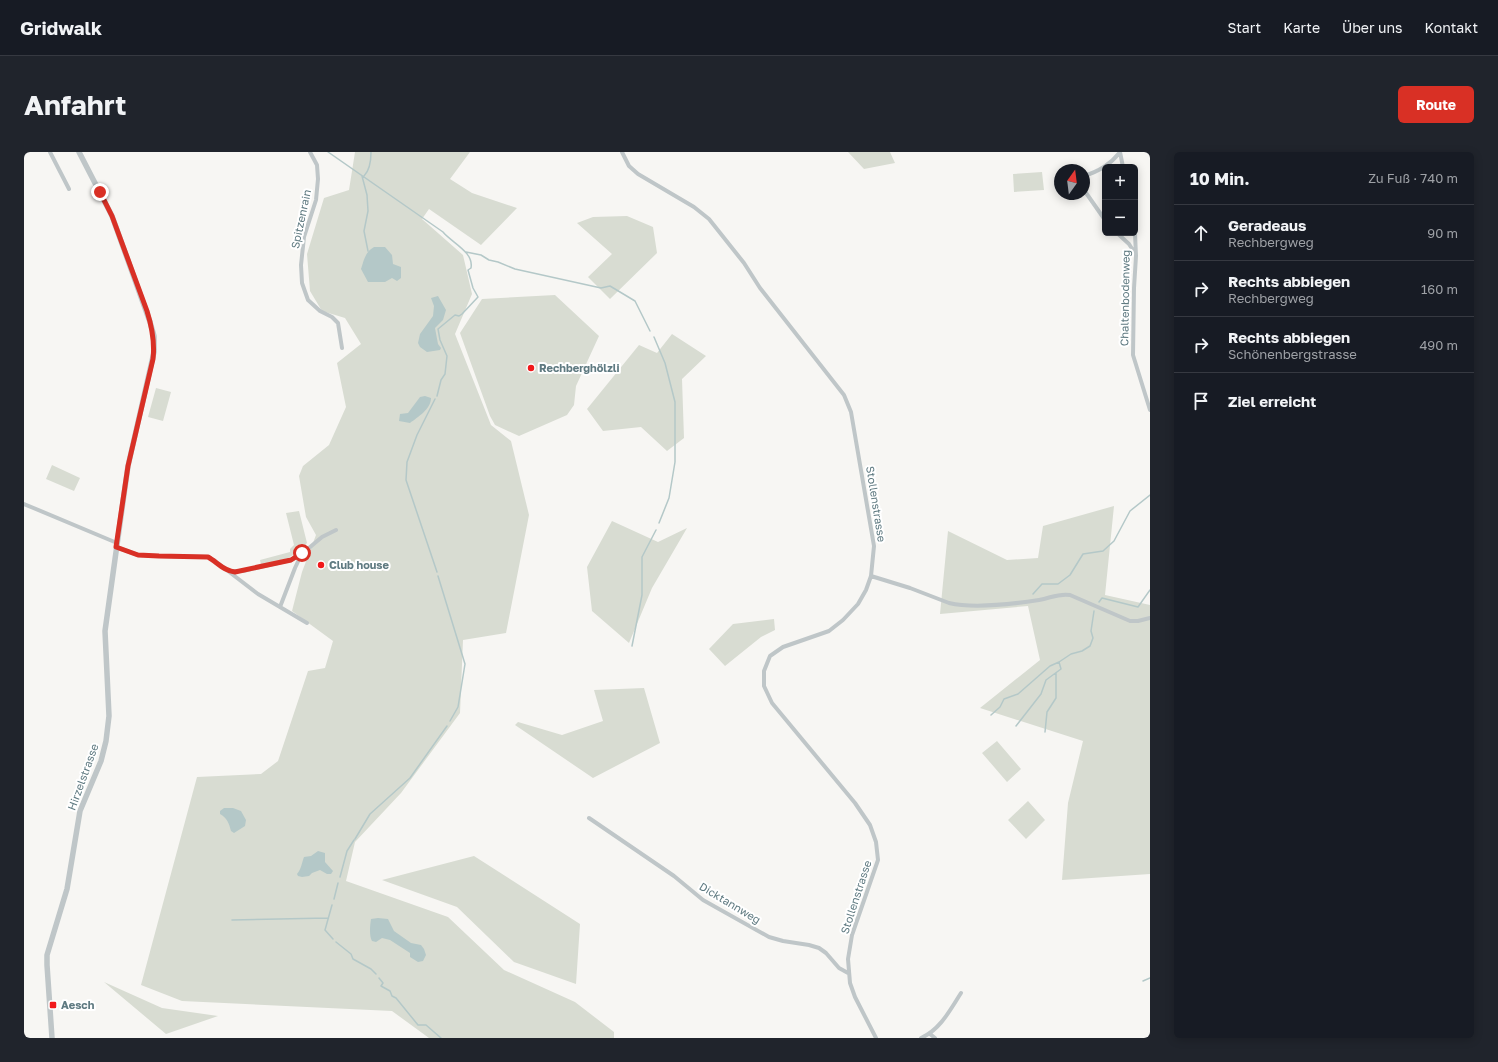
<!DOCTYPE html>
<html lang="de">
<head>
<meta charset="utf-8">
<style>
  :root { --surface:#171b24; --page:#20242c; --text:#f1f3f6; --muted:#9ea1a6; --line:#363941; --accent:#d93025 }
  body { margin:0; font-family:"Golos Text",sans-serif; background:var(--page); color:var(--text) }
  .controls { position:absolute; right:12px; top:12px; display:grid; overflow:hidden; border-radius:6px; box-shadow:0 2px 10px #0003 }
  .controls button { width:36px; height:36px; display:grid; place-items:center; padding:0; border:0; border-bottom:1px solid var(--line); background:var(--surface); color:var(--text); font:20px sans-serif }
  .compass { position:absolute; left:1030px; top:12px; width:36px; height:36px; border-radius:50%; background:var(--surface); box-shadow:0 2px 10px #0003; rotate:14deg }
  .stop { position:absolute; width:12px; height:12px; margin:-9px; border:3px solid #d93025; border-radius:50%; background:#fff }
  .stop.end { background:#d93025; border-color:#fff; box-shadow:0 1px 4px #0008 }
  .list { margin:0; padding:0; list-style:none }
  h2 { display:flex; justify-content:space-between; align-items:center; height:52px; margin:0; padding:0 16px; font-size:17px }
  h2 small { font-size:13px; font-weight:400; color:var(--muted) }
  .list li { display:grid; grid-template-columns:26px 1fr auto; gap:12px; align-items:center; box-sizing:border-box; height:56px; padding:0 16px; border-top:1px solid var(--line) }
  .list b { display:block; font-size:15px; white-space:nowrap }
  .list p { margin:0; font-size:13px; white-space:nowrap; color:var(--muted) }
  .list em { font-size:13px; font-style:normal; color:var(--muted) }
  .icon { flex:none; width:22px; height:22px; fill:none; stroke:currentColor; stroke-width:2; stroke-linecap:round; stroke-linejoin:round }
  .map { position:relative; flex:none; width:1126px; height:886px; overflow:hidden; border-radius:6px }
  header { display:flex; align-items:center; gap:24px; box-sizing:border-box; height:56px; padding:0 20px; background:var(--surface); border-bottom:1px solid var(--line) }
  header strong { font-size:19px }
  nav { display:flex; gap:22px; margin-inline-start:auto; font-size:14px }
  .intro { display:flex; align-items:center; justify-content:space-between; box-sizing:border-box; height:96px; padding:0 24px }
  h1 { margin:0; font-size:28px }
  .button { padding:10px 18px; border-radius:6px; background:var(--accent); color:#fff; font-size:14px; font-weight:700 }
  main { display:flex; gap:24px; padding:0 24px }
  aside { flex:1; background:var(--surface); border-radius:6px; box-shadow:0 2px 10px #0003 }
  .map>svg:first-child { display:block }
  .green { fill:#d8dcd2 }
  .water { fill:#b4c8c8 }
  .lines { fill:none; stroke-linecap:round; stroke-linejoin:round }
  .stream { stroke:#b4c8c8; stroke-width:1.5 }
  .minor { stroke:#bfc6c8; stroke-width:4 }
  .tertiary { stroke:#bfc6c8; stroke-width:5.5 }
  .route { stroke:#d93025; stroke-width:5 }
  .poi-dot { fill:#f1191b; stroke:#fff; stroke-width:1.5 }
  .labels { text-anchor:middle; stroke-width:4; stroke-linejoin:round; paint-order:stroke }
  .street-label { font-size:11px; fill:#5f7a81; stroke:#fff }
  .poi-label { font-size:11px; font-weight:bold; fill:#5f7a81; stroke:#fff; text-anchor:start }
</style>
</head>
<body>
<header>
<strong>Gridwalk</strong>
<nav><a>Start</a><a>Karte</a><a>Über uns</a><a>Kontakt</a></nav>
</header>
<div class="intro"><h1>Anfahrt</h1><a class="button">Route</a></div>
<main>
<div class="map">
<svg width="1126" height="886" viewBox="0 0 1126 886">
  <rect width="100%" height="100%" fill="#f7f6f3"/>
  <path class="green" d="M 331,0 L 446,0 L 426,27 L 448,41 L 493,56 L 457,93 L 405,57 L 398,67 L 439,103 L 448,142 L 431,182 L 467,273 L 487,289 L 505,363 L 482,481 L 439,488 L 436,561 L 377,641 L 331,690 L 322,729 L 424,765 L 480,818 L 551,850 L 590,880 L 590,886 L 405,886 L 368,859 L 158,849 L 117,833 L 173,625 L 237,622 L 254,609 L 284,519 L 301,516 L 309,489 L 268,459 L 278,420 L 292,383 L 282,365 L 275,324 L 279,314 L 305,293 L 322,255 L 313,211 L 337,192 L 321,166 L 298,159 L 286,139 L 283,102 L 300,46 L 325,38 Z
    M 824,0 L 866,0 L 871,11 L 840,17 Z
    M 1018,20 L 1020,38 L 990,40 L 989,22 Z
    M 603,64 L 629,75 L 633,101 L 586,147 L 564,125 L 588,102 L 553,71 L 569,65 Z
    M 531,143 L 575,184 L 552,234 L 550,253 L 543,263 L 495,284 L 471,273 L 466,264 L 436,181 L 458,147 Z
    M 648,182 L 682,204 L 658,227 L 660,286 L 643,299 L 617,275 L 579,279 L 563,257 L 615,193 L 633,201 Z
    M 132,236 L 147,240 L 139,269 L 124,265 Z
    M 28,313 L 56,326 L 50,339 L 22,327 Z
    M 1090,354 L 1081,443 L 1126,453 L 1126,722 L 1038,728 L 1044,651 L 1059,589 L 956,556 L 1016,508 L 1004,454 L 916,462 L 924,379 L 983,408 L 1014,406 L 1019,374 Z
    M 275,359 L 283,391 C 268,408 258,408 237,413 L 236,408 L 266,400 L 266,397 L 270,393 L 262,361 Z
    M 588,369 L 634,390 L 663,376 L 628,436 L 605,491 L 568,459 L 563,415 Z
    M 750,467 L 751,478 L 737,485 L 701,514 L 685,497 L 709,472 Z
    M 620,536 L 636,591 L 569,626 L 491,573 L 494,570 L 538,583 L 579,569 L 570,538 Z
    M 973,589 L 997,617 L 983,630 L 958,601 Z
    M 1004,649 L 1021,668 L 1002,687 L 984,668 Z
    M 450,704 L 556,772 L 552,832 L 490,810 L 433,755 L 358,728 Z
    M 80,830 L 138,856 L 194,864 L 142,882 Z"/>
  <path class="water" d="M 350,95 L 361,95 L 368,103 L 369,112 L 377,115 L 377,126 L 373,129 L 368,126 L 361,130 L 344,130 L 337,117 C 340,108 341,100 350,95 Z
    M 414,144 L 422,158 L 419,168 L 411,176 L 414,192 L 417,196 L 416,198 L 403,200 L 396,195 L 394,191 L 396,182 L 409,164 L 410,154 L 407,146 Z
    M 401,244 L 407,246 C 407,257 394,265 386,271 L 375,269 L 376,262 L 384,261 L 396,245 Z
    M 200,656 L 209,656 L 217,659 L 222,668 L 221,674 L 210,681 L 207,679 C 205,671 203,666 196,662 L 196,659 Z
    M 294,699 L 301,701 L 301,710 L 309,719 L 307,722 L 303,722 L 296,718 L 288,721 L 285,724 L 278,725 L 274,724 L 273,722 C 277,718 278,710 280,705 L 287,704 Z
    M 354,766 L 364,767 L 370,779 L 387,791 L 397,793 L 400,797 L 402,803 L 399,809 L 394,810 L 386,805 L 386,801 L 366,788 L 358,786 L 352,790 L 348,789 C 345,784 346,773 347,767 Z"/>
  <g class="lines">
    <path class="stream" d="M 304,0 L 419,80 C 428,91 450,100 447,116 L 444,118 L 449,136 L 454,145 L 438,162 L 435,164 L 431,163 L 414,177 L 416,188 L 423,204 L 421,222 L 417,228 L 413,244
      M 338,24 L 343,43 L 344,59 L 340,79 L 344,99
      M 340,24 C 346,18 347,8 347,0
      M 442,100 L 457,103 L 465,108 L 474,110 L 491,117 L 577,136 L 586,134 L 611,149 L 626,179
      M 630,185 L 641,211 L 651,250 L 651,310 L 645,346 L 635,371
      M 411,247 L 393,283 L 383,310 L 382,328 L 413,420
      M 414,424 L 441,512 L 434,555 L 426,569
      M 1009,442 L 1018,432 L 1034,432 L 1046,423 L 1059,402 L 1079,399 L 1090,389 L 1106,359 L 1126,343
      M 1075,450 L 1078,446 L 1114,455 L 1126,438
      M 608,494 L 618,443 L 618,405 L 632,378
      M 967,563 L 976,555 L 980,547 L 994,542 L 1026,514 L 1035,510
      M 992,574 L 1017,542 L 1022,528 L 1037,517 L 1035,510 L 1047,502 L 1058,499 L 1066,494 L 1069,486 L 1067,479 L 1070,459
      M 1021,580 L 1023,560 L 1032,546 L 1032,521
      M 331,687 L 346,662 L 386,626 L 423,574
      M 316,725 L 323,699 L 330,688
      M 310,747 L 314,731
      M 308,753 L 301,778 L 309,787
      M 208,768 L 304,766
      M 312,790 L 327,802 L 329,807 L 347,817 L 352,822
      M 355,826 L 359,831 L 357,834 L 366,839 L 368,844 L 372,846 L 394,873 L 402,873 L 417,886
      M 1119,829 L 1126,826"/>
    <path class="minor" d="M 26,0 L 45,37
      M 286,0 L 293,13 L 294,27 L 292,48 L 280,85 L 277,113 L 278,131 L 284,148 L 296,159 L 308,165 L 314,171 L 318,196
      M 598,0 L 605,14 L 614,22 L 670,55 L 685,67 L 720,111 L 736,136 L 820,243 L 827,260 L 850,394 L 847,424 L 842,438 L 834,452 L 819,468 L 805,479 L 759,495 L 746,504 L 740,519 L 740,534 L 748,551 L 831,651 L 846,673 L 852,690 L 854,708 L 828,783 L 824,807 L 826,831 L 831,845 L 852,886
      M 1096,0 L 1099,15
      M 1060,24 C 1075,19 1086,13 1096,0
      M 1060,38 L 1081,68
      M 1093,81 L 1105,92 L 1112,103
      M 1111,81 L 1112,104 L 1110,136 L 1109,203 L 1126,258
      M 0,352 L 93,391
      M 92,395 L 114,403 L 135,404 L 184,405 L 191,409 L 234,442 L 283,471
      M 204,419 L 219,419 L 267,408 L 279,401 L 298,385 L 312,378
      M 847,424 L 886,436 L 925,451 C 951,457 989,452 1015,448 C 1027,446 1034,441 1046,443 L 1106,469 L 1114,469 L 1126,466
      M 256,455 L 271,416 L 278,401
      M 565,666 L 650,724 L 679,748 L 745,785 L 759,789 L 785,793 L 795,796 L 802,801 L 815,816 L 824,821
      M 906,882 L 911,886
      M 897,886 C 916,878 926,858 937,841"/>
    <path class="tertiary" d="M 28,886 L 23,813 L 23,803 L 43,737 L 56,659 L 77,609 L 82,589 L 85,564 L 81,479 L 104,314 L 130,200 L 130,184 L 126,170 L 88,64 L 55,0"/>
  </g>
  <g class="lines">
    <path class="route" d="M 76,40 L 88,64 L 123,159 C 128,175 131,190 129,207 L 104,314 L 92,395 L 114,403 L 135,404 L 184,405 C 193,410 200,419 211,420 L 267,408 L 278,401"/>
  </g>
  <g class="poi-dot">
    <circle cx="507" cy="216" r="4"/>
    <circle cx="297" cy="413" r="4"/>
    <rect x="25" y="849" width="8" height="8" rx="2"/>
  </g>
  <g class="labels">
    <g class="street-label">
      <text transform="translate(277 67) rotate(-78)" y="4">Spitzenrain</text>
      <text transform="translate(1101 146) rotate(-89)" y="4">Chaltenbodenweg</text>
      <text transform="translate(852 352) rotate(81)" y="4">Stollenstrasse</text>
      <text transform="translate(59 625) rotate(-70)" y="4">Hirzelstrasse</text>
      <text transform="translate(832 745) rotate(-72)" y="4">Stollenstrasse</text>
      <text transform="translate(706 751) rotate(31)" y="4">Dicktannweg</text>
    </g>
    <g class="poi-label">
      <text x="515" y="220">Rechberghölzli</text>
      <text x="305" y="417">Club house</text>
      <text x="37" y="857">Aesch</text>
    </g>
  </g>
</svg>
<div class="controls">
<button>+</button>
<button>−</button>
</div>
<svg class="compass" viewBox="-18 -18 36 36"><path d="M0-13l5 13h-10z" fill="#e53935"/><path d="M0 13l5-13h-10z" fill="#9ea1a6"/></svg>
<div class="stop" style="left:278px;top:401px"></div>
<div class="stop end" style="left:76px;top:40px"></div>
</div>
<aside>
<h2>10 Min.<small>Zu Fuß · 740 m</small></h2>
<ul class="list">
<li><svg class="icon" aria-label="ahead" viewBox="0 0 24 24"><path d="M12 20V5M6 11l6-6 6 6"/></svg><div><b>Geradeaus</b><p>Rechbergweg</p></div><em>90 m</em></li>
<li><svg class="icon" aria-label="right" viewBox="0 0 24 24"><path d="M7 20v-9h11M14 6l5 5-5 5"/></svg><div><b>Rechts abbiegen</b><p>Rechbergweg</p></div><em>160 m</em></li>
<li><svg class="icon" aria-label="right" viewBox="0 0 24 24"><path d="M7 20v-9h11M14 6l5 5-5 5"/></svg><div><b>Rechts abbiegen</b><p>Schönenbergstrasse</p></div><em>490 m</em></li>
<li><svg class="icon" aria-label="arrive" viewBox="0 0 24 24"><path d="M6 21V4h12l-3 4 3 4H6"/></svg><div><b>Ziel erreicht</b></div></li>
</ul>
</aside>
</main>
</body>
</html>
